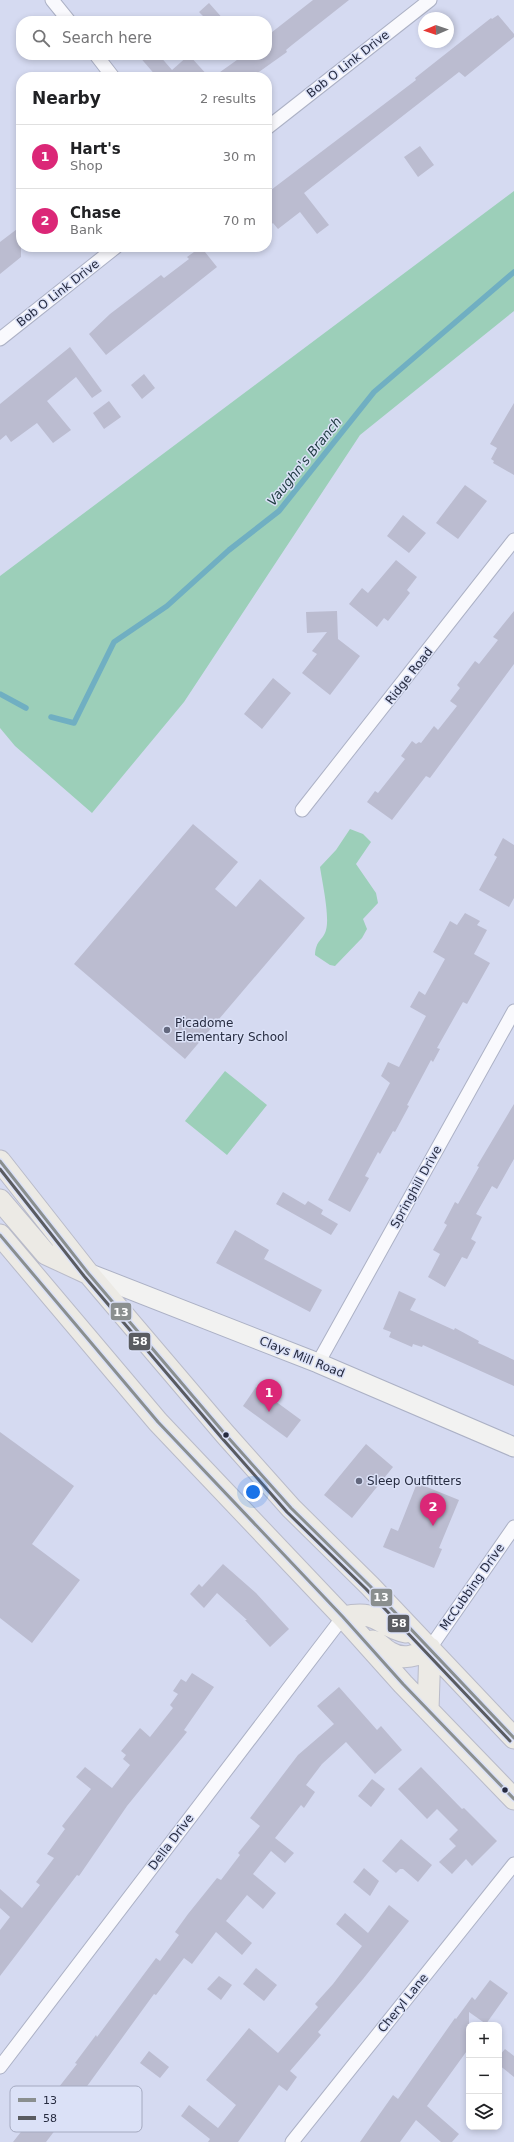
<!DOCTYPE html>
<html lang="en">
<head>
<meta charset="utf-8">
<style>
  :root { --surface:#fff; --page:#f2f2f2; --text:#202124; --muted:#757577; --line:#e0e0e0; --accent:#db2777 }
  body { margin:0; font-family:"DejaVu Sans",sans-serif; background:var(--page); color:var(--text) }
  .controls { position:absolute; right:12px; bottom:12px; display:grid; overflow:hidden; border-radius:8px; box-shadow:0 2px 6px #0003 }
  .controls button { width:36px; height:36px; display:grid; place-items:center; padding:0; border:0; border-bottom:1px solid var(--line); background:var(--surface); color:var(--text); font:20px sans-serif }
  .compass { position:absolute; left:418px; top:12px; width:36px; height:36px; border-radius:50%; background:var(--surface); box-shadow:0 2px 6px #0003; rotate:268deg }
  .you { position:absolute; left:253px; top:1492px; width:14px; height:14px; margin:-10px; border:3px solid #fff; border-radius:50%; background:#1a73e8; box-shadow:0 0 0 6px #1a73e833 }
  .badge { display:grid; place-items:center; width:26px; height:26px; border-radius:50%; background:var(--accent); color:#fff; font-size:13px; font-weight:700 }
  .pin { position:absolute; translate:-50% -33px; filter:drop-shadow(0 1px 2px #0008) }
  .pin::after { content:''; position:absolute; top:21px; width:14px; height:12px; background:inherit; clip-path:polygon(0 0,100% 0,50% 100%) }
  .list { margin:0; padding:0; list-style:none }
  h2 { display:flex; justify-content:space-between; align-items:center; height:52px; margin:0; padding:0 16px; font-size:17px }
  h2 small { font-size:13px; font-weight:400; color:var(--muted) }
  .list li { display:grid; grid-template-columns:26px 1fr auto; gap:12px; align-items:center; box-sizing:border-box; height:64px; padding:0 16px; border-top:1px solid var(--line) }
  .list b { display:block; font-size:15px; white-space:nowrap }
  .list p { margin:0; font-size:13px; white-space:nowrap; color:var(--muted) }
  .list em { font-size:13px; font-style:normal; color:var(--muted) }
  .icon { flex:none; width:22px; height:22px; fill:none; stroke:currentColor; stroke-width:2; stroke-linecap:round; stroke-linejoin:round }
  .map { position:relative; flex:none; width:514px; height:2142px; overflow:hidden }
  .search { position:absolute; background:var(--surface); box-shadow:0 2px 6px #0003; left:16px; top:16px; width:256px; height:44px; display:flex; align-items:center; gap:10px; box-sizing:border-box; padding:0 14px; border-radius:16px; color:var(--muted); font-size:15px }
  .panel { position:absolute; background:var(--surface); box-shadow:0 2px 6px #0003; left:16px; top:72px; width:256px; height:180px; border-radius:16px }
  .map>svg:first-child { display:block }
  .green { fill:#9ccfb9 }
  .lines { fill:none; stroke-linecap:round; stroke-linejoin:round }
  .stream { stroke:#70afc2; stroke-width:5.5 }
  .building { fill:#bbbcd0 }
  .minor-casing { stroke:#acb1c5; stroke-width:15 }
  .secondary-casing { stroke:#acb1c5; stroke-width:21 }
  .primary-casing { stroke:#b9bbc9; stroke-width:23 }
  .minor { stroke:#f9f9fd; stroke-width:13 }
  .secondary { stroke:#f2f2f1; stroke-width:19 }
  .primary { stroke:#eceae5; stroke-width:21 }
  .bus-1-casing { stroke:#dbe1f7; stroke-width:6 }
  .bus-2-casing { stroke:#dbe1f7; stroke-width:6 }
  .bus-1 { stroke:#8a8f8f; stroke-width:3 }
  .bus-2 { stroke:#5a5c61; stroke-width:3 }
  .poi-dot { fill:#63687e; stroke:#dbe1f7; stroke-width:1.5 }
  .bus-dot { fill:#262b40; stroke:#dbe1f7; stroke-width:1.5 }
  .labels { text-anchor:middle; stroke-width:3; stroke-linejoin:round; paint-order:stroke }
  .street-label { font-size:12px; fill:#262b40; stroke:#dbe1f7 }
  .poi-label { font-size:12px; fill:#262b40; stroke:#dbe1f7; text-anchor:start }
  .water-label { font-size:13px; font-style:italic; fill:#1e3a40; stroke:#dbe1f7 }
  .key { fill:#dbe1f7; stroke:#a5aac0; stroke-width:1 }
  .key-label { font-size:11px; fill:#262b40 }
  .line-badge { stroke:#dbe1f7; stroke-width:1.5 }
  .badge-label { font-size:11px; text-anchor:middle; font-weight:bold; fill:#fff }
</style>
</head>
<body>
<div class="map">
<svg width="514" height="2142" viewBox="0 0 514 2142">
  <rect width="100%" height="100%" fill="#d5daf1"/>
  <path class="green" d="M 514,191 L 514,311 L 360,435 L 184,702 L 92,813 L 15,746 L 0,728 L 0,576 Z
    M 350,829 L 363,834 L 371,842 L 356,864 L 376,893 L 378,903 L 363,919 L 367,929 L 362,938 L 335,966 L 330,965 L 315,955 C 316,939 323,941 326,930 C 330,917 322,881 320,867 L 336,850 Z
    M 225,1071 L 267,1105 L 227,1155 L 185,1121 Z"/>
  <g class="lines">
    <path class="stream" d="M 0,694 L 26,708
      M 51,717 L 74,723 L 114,642 L 167,606 L 229,550 L 279,511 L 374,392 L 514,272"/>
  </g>
  <path class="building" d="M 313,0 L 349,0 L 292,45 L 286,50 L 287,52 L 252,77 L 213,77 L 244,55 L 267,55 L 267,36 Z
    M 209,3 L 225,21 L 208,21 L 199,12 Z
    M 498,15 L 514,34 L 514,37 L 465,77 L 459,72 L 304,193 L 329,225 L 317,234 L 300,212 L 278,229 L 273,223 L 267,228 L 267,193 L 416,80 L 415,78 L 491,18 L 492,19 Z
    M 138,55 L 159,55 L 172,70 L 189,55 L 209,77 L 157,77 Z
    M 420,146 L 434,165 L 418,177 L 404,157 Z
    M 21,226 L 21,257 L 0,274 L 0,242 Z
    M 201,247 L 217,267 L 106,355 L 89,334 L 110,314 L 161,275 L 164,278 L 189,259 L 187,257 Z
    M 70,347 L 102,391 L 92,398 L 76,377 L 47,401 L 71,430 L 53,443 L 37,423 L 11,442 L 6,435 L 0,440 L 0,404 Z
    M 144,374 L 155,388 L 142,399 L 131,385 Z
    M 109,401 L 121,417 L 104,429 L 93,413 Z
    M 514,403 L 514,475 L 493,463 L 494,461 L 491,459 L 497,448 L 490,444 Z
    M 465,485 L 487,501 L 458,539 L 436,523 Z
    M 403,515 L 426,533 L 409,553 L 387,536 Z
    M 396,560 L 417,577 L 407,590 L 410,593 L 388,621 L 384,618 L 377,627 L 349,604 L 362,588 L 368,593 Z
    M 337,611 L 338,639 L 360,656 L 330,695 L 302,673 L 317,654 L 312,651 L 327,632 L 307,633 L 306,612 Z
    M 514,611 L 514,664 L 430,778 L 426,776 L 392,820 L 367,802 L 375,791 L 378,793 L 405,759 L 401,756 L 412,741 L 416,744 L 419,742 L 421,743 L 434,726 L 438,730 L 457,706 L 450,701 L 460,688 L 457,685 L 475,661 L 479,664 L 498,640 L 493,637 Z
    M 273,678 L 291,693 L 262,729 L 244,714 Z
    M 193,824 L 238,862 L 215,889 L 236,907 L 260,879 L 305,918 L 185,1059 L 74,964 Z
    M 503,838 L 514,845 L 514,898 L 509,907 L 479,890 L 497,857 L 494,855 Z
    M 465,913 L 480,921 L 477,925 L 487,930 L 474,954 L 490,963 L 467,1004 L 463,1002 L 437,1048 L 440,1049 L 433,1062 L 431,1060 L 407,1105 L 409,1106 L 395,1132 L 393,1131 L 380,1154 L 378,1152 L 365,1176 L 369,1178 L 350,1212 L 328,1200 L 390,1083 L 381,1076 L 388,1062 L 399,1067 L 426,1016 L 410,1007 L 419,991 L 425,995 L 445,959 L 433,952 L 437,945 L 450,921 L 457,925 Z
    M 514,1104 L 514,1159 L 497,1189 L 492,1186 L 476,1214 L 482,1217 L 471,1239 L 476,1242 L 467,1259 L 462,1257 L 445,1287 L 428,1277 L 440,1254 L 433,1250 L 447,1225 L 444,1223 L 455,1202 L 458,1204 L 479,1167 L 477,1166 Z
    M 283,1192 L 305,1205 L 308,1201 L 323,1210 L 321,1214 L 338,1224 L 331,1235 L 276,1204 Z
    M 235,1230 L 269,1250 L 264,1259 L 322,1290 L 310,1312 L 216,1263 Z
    M 399,1291 L 416,1299 L 410,1310 L 454,1330 L 455,1328 L 479,1341 L 478,1343 L 514,1360 L 514,1386 L 423,1345 L 422,1347 L 413,1344 L 412,1347 L 389,1337 L 391,1332 L 383,1329 Z
    M 256,1387 L 301,1420 L 287,1438 L 243,1406 Z
    M 0,1432 L 74,1486 L 32,1544 L 80,1580 L 32,1643 L 0,1618 Z
    M 366,1444 L 393,1467 L 352,1518 L 324,1495 Z
    M 417,1483 L 459,1500 L 439,1548 L 442,1549 L 434,1568 L 383,1547 L 391,1528 L 398,1531 Z
    M 223,1564 L 256,1593 L 289,1629 L 270,1647 L 245,1620 L 247,1620 L 217,1593 L 204,1608 L 190,1594 L 199,1584 L 202,1587 Z
    M 192,1673 L 214,1687 L 184,1730 L 187,1732 L 127,1806 L 79,1876 L 77,1875 L 0,1976 L 0,1930 L 10,1917 L 0,1908 L 0,1889 L 22,1908 L 40,1885 L 36,1882 L 54,1858 L 47,1854 L 65,1829 L 62,1826 L 91,1789 L 76,1777 L 85,1767 L 112,1788 L 130,1765 L 123,1759 L 126,1755 L 121,1751 L 140,1728 L 150,1737 L 173,1708 L 170,1705 L 178,1694 L 173,1691 L 181,1679 L 186,1682 Z
    M 339,1687 L 377,1730 L 381,1726 L 402,1750 L 375,1774 L 346,1742 L 322,1764 L 306,1785 L 315,1792 L 304,1808 L 301,1805 L 275,1838 L 294,1853 L 285,1863 L 271,1851 L 253,1874 L 276,1893 L 263,1909 L 247,1895 L 226,1921 L 252,1943 L 242,1955 L 216,1932 L 192,1964 L 184,1958 L 156,1995 L 154,1994 L 85,2089 L 86,2090 L 46,2142 L 13,2142 L 35,2114 L 37,2115 L 77,2064 L 75,2063 L 96,2035 L 97,2037 L 156,1958 L 160,1961 L 179,1935 L 175,1932 L 188,1914 L 217,1878 L 221,1880 L 240,1855 L 238,1853 L 260,1826 L 250,1818 L 298,1755 L 334,1724 L 317,1706 Z
    M 421,1767 L 462,1809 L 464,1808 L 497,1841 L 472,1866 L 466,1859 L 452,1874 L 439,1862 L 456,1846 L 449,1839 L 458,1830 L 437,1809 L 427,1819 L 398,1789 Z
    M 372,1779 L 385,1789 L 371,1807 L 358,1796 Z
    M 401,1839 L 432,1865 L 418,1882 L 403,1869 L 400,1869 L 396,1873 L 382,1861 Z
    M 364,1868 L 379,1881 L 370,1896 L 353,1882 Z
    M 389,1905 L 409,1921 L 363,1979 L 318,2032 L 321,2035 L 290,2071 L 297,2077 L 287,2091 L 279,2085 L 238,2142 L 208,2142 L 210,2139 L 181,2116 L 189,2105 L 218,2128 L 236,2105 L 206,2080 L 249,2028 L 278,2053 L 318,2007 L 315,2004 L 333,1984 L 362,1946 L 336,1924 L 345,1913 L 368,1933 Z
    M 256,1968 L 277,1985 L 264,2001 L 243,1984 Z
    M 219,1976 L 232,1985 L 221,2000 L 207,1989 Z
    M 490,1980 L 508,1993 L 486,2024 L 469,2012 L 469,2048 L 427,2106 L 459,2134 L 452,2142 L 441,2142 L 416,2120 L 400,2142 L 360,2142 L 393,2095 L 398,2099 L 455,2018 L 456,2019 L 472,1997 L 475,2000 Z
    M 505,2049 L 514,2056 L 514,2077 L 499,2065 L 499,2056 Z
    M 149,2051 L 169,2067 L 160,2078 L 140,2063 Z"/>
  <g class="lines">
    <defs>
      <path id="minor" d="M 52,0 L 69,21
        M 96,55 L 113,77
        M 267,128 L 430,0
        M 0,339 L 116,247
        M 302,810 L 514,540
        M 318,1363 L 514,1011
        M 430,1648 L 514,1527
        M 0,2067 L 343,1617
        M 292,2142 L 514,1864"/>
      <path id="secondary" d="M 88,1273 L 318,1363 L 514,1447"/>
      <path id="primary" d="M 0,1161 L 88,1273 L 225,1434 L 291,1508 L 370,1586 L 514,1738
        M 0,1200 L 46,1254 L 87,1273
        M 0,1235 L 158,1422 L 343,1617 L 403,1684 L 514,1799
        M 343,1617 C 380,1609 377,1626 406,1632
        M 373,1641 C 380,1643 383,1649 389,1652 C 403,1661 417,1656 430,1648
        M 428,1710 L 430,1648"/>
    </defs>
    <use href="#minor" class="minor-casing"/>
    <use href="#secondary" class="secondary-casing"/>
    <use href="#primary" class="primary-casing"/>
    <use href="#minor" class="minor"/>
    <use href="#secondary" class="secondary"/>
    <use href="#primary" class="primary"/>
    <defs>
      <path id="bus-1" d="M 0,1161 L 88,1273 L 225,1434 L 291,1508 L 370,1586 L 514,1738
        M 0,1235 L 158,1422 L 343,1617 L 403,1684 L 514,1799"/>
      <path id="bus-2" d="M 0,1169 L 84,1276 L 221,1437 L 287,1512 L 366,1589 L 510,1741"/>
    </defs>
    <use href="#bus-1" class="bus-1-casing"/>
    <use href="#bus-2" class="bus-2-casing"/>
    <use href="#bus-1" class="bus-1"/>
    <use href="#bus-2" class="bus-2"/>
  </g>
  <g class="poi-dot">
    <circle cx="167" cy="1030" r="4"/>
    <circle cx="359" cy="1481" r="4"/>
  </g>
  <g class="bus-dot">
    <circle cx="226" cy="1435" r="3.5"/>
    <circle cx="505" cy="1790" r="3.5"/>
  </g>
  <g class="labels">
    <g class="street-label">
      <text transform="translate(348 64) rotate(-38)" y="4">Bob O Link Drive</text>
      <text transform="translate(58 293) rotate(-38)" y="4">Bob O Link Drive</text>
      <text transform="translate(409 676) rotate(-52)" y="4">Ridge Road</text>
      <text transform="translate(416 1187) rotate(-61)" y="4">Springhill Drive</text>
      <text transform="translate(302 1357) rotate(22)" y="4">Clays Mill Road</text>
      <text transform="translate(472 1587) rotate(-55)" y="4">McCubbing Drive</text>
      <text transform="translate(171 1842) rotate(-53)" y="4">Della Drive</text>
      <text transform="translate(403 2003) rotate(-51)" y="4">Cheryl Lane</text>
    </g>
    <g class="poi-label">
      <text x="175" y="1027">Picadome<tspan x="175" dy="14">Elementary School</tspan></text>
      <text x="367" y="1485">Sleep Outfitters</text>
    </g>
    <g class="water-label">
      <text transform="translate(304 461) rotate(-51)" y="5">Vaughn's Branch</text>
    </g>
  </g>
  <rect x="10" y="2086" width="132" height="46" rx="6" class="key"/>
  <rect x="18" y="2098" width="18" height="4" fill="#8a8f8f"/>
  <rect x="18" y="2116" width="18" height="4" fill="#5a5c61"/>
  <g class="key-label">
    <text x="43" y="2104">13</text>
    <text x="43" y="2122">58</text>
  </g>
  <g class="line-badge">
    <rect x="110" y="1302" width="22" height="19" rx="4" fill="#8a8f8f"/>
    <rect x="128" y="1332" width="23" height="19" rx="4" fill="#5a5c61"/>
    <rect x="370" y="1588" width="23" height="19" rx="4" fill="#8a8f8f"/>
    <rect x="387" y="1614" width="23" height="19" rx="4" fill="#5a5c61"/>
  </g>
  <g class="badge-label">
    <text x="121" y="1316">13</text>
    <text x="140" y="1345">58</text>
    <text x="381" y="1601">13</text>
    <text x="399" y="1627">58</text>
  </g>
</svg>
<div class="controls">
<button>+</button>
<button>−</button>
<button><svg class="icon" aria-label="layers" viewBox="0 0 24 24"><path d="M12 4l9 5-9 5-9-5zM3 14l9 5 9-5"/></svg></button>
</div>
<svg class="compass" viewBox="-18 -18 36 36"><path d="M0-13l5 13h-10z" fill="#e53935"/><path d="M0 13l5-13h-10z" fill="#757577"/></svg>
<div class="you"></div>
<div class="pin badge" style="left:269px;top:1412px">1</div>
<div class="pin badge" style="left:433px;top:1526px">2</div>
<div class="search"><svg class="icon" aria-label="search" viewBox="0 0 24 24"><circle cx="10" cy="10" r="6"/><path d="M15 15l6 6"/></svg>Search here</div>
<section class="panel">
<h2>Nearby<small>2 results</small></h2>
<ul class="list">
<li><span class="badge">1</span><div><b>Hart's</b><p>Shop</p></div><em>30 m</em></li>
<li><span class="badge">2</span><div><b>Chase</b><p>Bank</p></div><em>70 m</em></li>
</ul>
</section>
</div>
</body>
</html>
